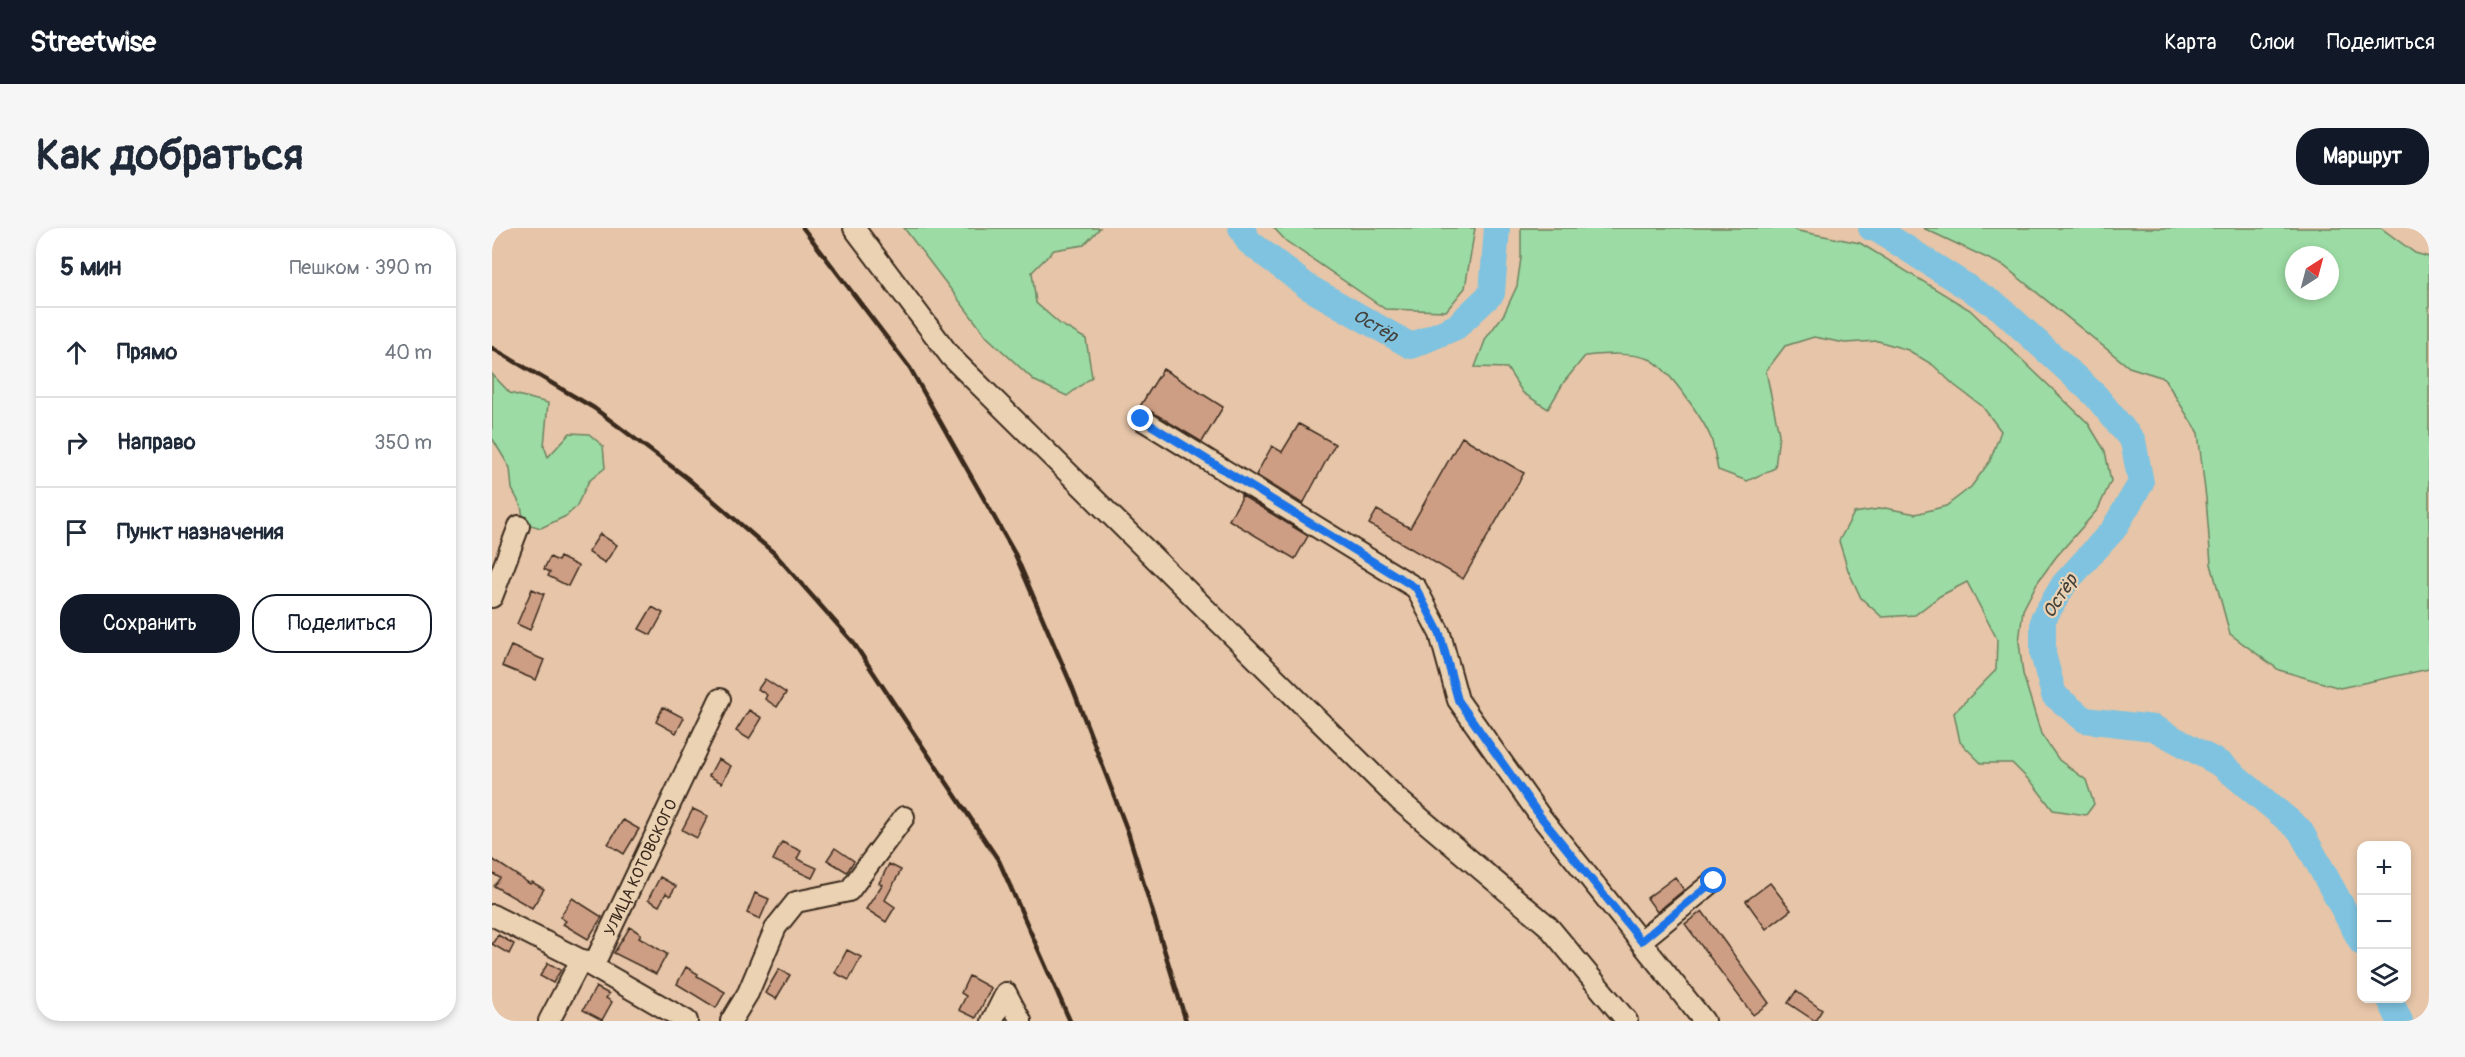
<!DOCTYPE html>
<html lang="ru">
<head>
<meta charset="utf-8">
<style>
  :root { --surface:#fff; --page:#f6f6f7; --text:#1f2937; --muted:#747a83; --line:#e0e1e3; --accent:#111827 }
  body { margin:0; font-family:Pangolin,sans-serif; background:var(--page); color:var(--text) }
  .controls { position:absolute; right:18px; bottom:18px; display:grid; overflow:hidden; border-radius:12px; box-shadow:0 3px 9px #0003 }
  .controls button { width:54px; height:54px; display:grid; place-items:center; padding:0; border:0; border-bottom:2px solid var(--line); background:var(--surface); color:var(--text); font:30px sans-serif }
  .compass { position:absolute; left:1793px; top:18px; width:54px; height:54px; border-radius:50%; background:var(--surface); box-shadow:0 3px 9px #0003; rotate:36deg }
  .stop { position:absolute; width:18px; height:18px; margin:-14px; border:4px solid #1a73e8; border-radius:50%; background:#fff }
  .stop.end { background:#1a73e8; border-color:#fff; box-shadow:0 2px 6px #0008 }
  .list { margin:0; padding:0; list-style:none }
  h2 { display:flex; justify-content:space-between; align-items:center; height:78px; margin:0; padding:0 24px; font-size:26px }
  h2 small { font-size:20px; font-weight:400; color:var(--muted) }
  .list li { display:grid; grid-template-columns:39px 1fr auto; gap:18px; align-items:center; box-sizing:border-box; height:90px; padding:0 24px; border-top:2px solid var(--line) }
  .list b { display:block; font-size:22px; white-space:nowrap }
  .list em { font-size:20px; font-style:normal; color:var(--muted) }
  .actions { display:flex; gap:12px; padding:18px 24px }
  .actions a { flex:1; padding:14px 0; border:2px solid var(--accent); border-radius:24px; text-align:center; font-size:21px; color:var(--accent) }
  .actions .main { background:var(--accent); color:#fff }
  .icon { flex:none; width:33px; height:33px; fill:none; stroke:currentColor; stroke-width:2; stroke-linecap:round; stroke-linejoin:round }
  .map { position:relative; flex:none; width:1937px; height:793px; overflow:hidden; border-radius:24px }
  header { display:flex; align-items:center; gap:36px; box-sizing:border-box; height:84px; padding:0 30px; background:var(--accent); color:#fff }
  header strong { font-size:28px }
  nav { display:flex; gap:33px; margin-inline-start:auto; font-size:21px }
  .intro { display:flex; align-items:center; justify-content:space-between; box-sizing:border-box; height:144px; padding:0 36px }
  h1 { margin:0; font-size:42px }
  .button { padding:15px 27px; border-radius:24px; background:var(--accent); color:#fff; font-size:21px; font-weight:700 }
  main { display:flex; gap:36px; padding:0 36px }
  aside { flex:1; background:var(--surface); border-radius:24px; box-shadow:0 3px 9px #0003 }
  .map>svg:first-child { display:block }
  .green { fill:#9cdba3; stroke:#6c8260; stroke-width:1.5; fill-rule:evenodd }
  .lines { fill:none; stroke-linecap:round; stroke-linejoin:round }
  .river { stroke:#7fc3e0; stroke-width:26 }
  .building { fill:#cd9e84; stroke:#3b2a1e; stroke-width:1.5 }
  .minor-casing { stroke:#3b2a1e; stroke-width:24 }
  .minor { stroke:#ebd2b3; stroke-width:20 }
  .rail { stroke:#3b2a1e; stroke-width:4.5 }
  .route { stroke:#1a73e8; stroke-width:8 }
  .labels { text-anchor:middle; stroke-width:4.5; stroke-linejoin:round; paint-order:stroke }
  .street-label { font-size:16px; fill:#3b2a1e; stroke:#ebd2b3 }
  .water-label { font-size:18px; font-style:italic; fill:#45413b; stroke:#ebd2b3 }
</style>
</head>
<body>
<header>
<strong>Streetwise</strong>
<nav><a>Карта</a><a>Слои</a><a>Поделиться</a></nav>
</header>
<div class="intro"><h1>Как добраться</h1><a class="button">Маршрут</a></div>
<main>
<aside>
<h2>5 мин<small>Пешком · 390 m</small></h2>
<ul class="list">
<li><svg class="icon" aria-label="ahead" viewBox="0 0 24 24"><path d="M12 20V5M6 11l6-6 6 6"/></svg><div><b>Прямо</b></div><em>40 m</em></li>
<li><svg class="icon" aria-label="right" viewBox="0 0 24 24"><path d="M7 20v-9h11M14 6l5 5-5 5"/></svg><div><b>Направо</b></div><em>350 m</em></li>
<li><svg class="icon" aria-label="arrive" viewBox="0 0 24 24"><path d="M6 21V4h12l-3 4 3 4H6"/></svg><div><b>Пункт назначения</b></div></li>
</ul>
<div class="actions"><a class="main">Сохранить</a><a>Поделиться</a></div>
</aside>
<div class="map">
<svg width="1937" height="793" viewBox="0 0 1937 793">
  <rect width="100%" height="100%" fill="#e6c5a8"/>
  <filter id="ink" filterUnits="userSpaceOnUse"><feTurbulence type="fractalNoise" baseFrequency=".0167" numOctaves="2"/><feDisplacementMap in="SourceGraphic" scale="12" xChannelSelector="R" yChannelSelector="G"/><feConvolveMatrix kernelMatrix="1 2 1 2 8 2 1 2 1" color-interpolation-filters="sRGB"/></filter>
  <g filter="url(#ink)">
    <path class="green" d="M 412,0 L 608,0 L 592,17 L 562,22 L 540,44 L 544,75 L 568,96 L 594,111 L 600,149 L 575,168 L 543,153 L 495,109 Z
      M 782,0 L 983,0 L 973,60 L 954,83 L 893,81 L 794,13 Z
      M 1029,0 L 1299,0 L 1306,3 L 1368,15 L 1478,82 L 1596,195 L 1613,223 L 1619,253 L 1606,281 L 1564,329 L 1545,355 L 1531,382 L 1527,414 L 1531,446 L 1549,506 L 1567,532 L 1594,552 L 1602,576 L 1594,587 L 1561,582 L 1542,557 L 1520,535 L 1489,535 L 1468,514 L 1462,485 L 1504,442 L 1505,411 L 1475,354 L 1448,368 L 1423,387 L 1390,389 L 1369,370 L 1356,342 L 1347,313 L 1362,285 L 1393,280 L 1424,286 L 1454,278 L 1479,259 L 1498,233 L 1509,203 L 1490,178 L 1462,157 L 1441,137 L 1416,122 L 1386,113 L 1353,115 L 1322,109 L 1293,118 L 1274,143 L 1287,206 L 1283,240 L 1255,253 L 1226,242 C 1224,232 1222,220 1219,210 C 1211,191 1175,138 1157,131 C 1136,124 1114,126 1093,128 L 1072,154 L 1056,181 L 1031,165 L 1015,140 L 983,139 L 994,110 L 1012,86 L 1025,58 L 1029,30 Z
      M 1431,0 L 1889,0 L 1923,25 L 1937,29 L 1937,441 L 1848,460 L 1787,442 L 1738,406 L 1719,336 L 1714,270 L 1706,205 L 1672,150 L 1637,139 L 1512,38 ZM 1802,27 L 1838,27 L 1838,63 L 1802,63 Z
      M 0,146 L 18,165 L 56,175 L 52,218 L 56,229 L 78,205 L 97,206 L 111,218 L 113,240 L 97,253 L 84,279 L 74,288 L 49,300 L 32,295 L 29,278 L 20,261 L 18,240 L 0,210 Z"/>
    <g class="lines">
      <g class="river">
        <path id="s1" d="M 749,0 L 757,14 L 816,59 L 919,118 L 964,99 L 1000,65 L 1005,0"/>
        <path d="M 1379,0 L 1386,2 L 1508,80 L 1603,167 L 1641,213 L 1649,255 L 1621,302 L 1572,356 L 1551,391 L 1551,426 L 1562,467 L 1593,492 L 1662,500 L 1730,537 L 1808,602 L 1870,715"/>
        <path d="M 1897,770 L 1908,793"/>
      </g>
    </g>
    <path class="building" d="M 671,141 L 731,179 L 710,214 L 655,181 L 647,180 Z
      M 807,196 L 843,216 L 811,276 L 764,247 L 780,218 L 790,224 Z
      M 970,209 L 1032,245 L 971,351 L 877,296 L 885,282 L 918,300 Z
      M 749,267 L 816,308 L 803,331 L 737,292 L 749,271 Z
      M 108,306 L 125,317 L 113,335 L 96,324 Z
      M 58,329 L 66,333 L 68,329 L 86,338 L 76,358 L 56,348 L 58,344 L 52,341 Z
      M 40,361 L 52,366 L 38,402 L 25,396 Z
      M 160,379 L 171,385 L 159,407 L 147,401 Z
      M 19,418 L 52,432 L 44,452 L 10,438 Z
      M 273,451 L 294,465 L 285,479 L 273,471 L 275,467 L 266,461 Z
      M 171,479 L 192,490 L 184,505 L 164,494 Z
      M 257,482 L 270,490 L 257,511 L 244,503 Z
      M 226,531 L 239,538 L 230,555 L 217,548 Z
      M 201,581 L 216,588 L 205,610 L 190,602 Z
      M 131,592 L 147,601 L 132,626 L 116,616 Z
      M 290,614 L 309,623 L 305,631 L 325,640 L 320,650 L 281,632 Z
      M 343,620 L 362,633 L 355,644 L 335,632 Z
      M 0,631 L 38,656 L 40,654 L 52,661 L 40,680 L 2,658 L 8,650 L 0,645 Z
      M 397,636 L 409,642 L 393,672 L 403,679 L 394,694 L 374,681 L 390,657 L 387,655 Z
      M 168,649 L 184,658 L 178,668 L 174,665 L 167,678 L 156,672 Z
      M 1183,649 L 1192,662 L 1165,684 L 1155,670 Z
      M 1278,655 L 1299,682 L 1274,701 L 1254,673 Z
      M 263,665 L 277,671 L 268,691 L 255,685 Z
      M 80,670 L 110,689 L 96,711 L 71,696 L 74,693 L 68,689 Z
      M 1210,683 L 1277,775 L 1261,787 L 1193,696 Z
      M 138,699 L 149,706 L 147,709 L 175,726 L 164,746 L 122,725 Z
      M 6,707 L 22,716 L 17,726 L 0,716 Z
      M 355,722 L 369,729 L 357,752 L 343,745 Z
      M 56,735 L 69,742 L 61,755 L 48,748 Z
      M 194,739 L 206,746 L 205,748 L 233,764 L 224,780 L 185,756 Z
      M 287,741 L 298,747 L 284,771 L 273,765 Z
      M 477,748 L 499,760 L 484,790 L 467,782 L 474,768 L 469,765 Z
      M 104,759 L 117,766 L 114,770 L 120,774 L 110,792 L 91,782 Z
      M 1304,763 L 1330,782 L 1323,793 L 1296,775 Z"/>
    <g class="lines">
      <defs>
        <g id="minor">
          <path d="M 362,0 L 459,129 L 907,572 L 1056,698 L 1135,793"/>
          <path d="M 649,191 L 924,360 L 948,406 L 966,472 L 1048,588 L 1212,793"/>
          <path d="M 0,369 L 27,298"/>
          <path d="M 0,687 L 89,732 L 195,793"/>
          <path d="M 1149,713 L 1222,653"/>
          <path d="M 514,765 L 529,793"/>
          <path id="s2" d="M 57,793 L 89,732 L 103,734 L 228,471"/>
          <path d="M 239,793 L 256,765 L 284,699 L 304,674 L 357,663 L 412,589"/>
          <path d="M 500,793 L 514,765"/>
        </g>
      </defs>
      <use href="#minor" class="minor-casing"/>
      <use href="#minor" class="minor"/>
      <path class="rail" d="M 311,0 L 418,140 L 523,326 L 581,461 L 636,604 L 694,793
        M 0,120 L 102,180 L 195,250 L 282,325 L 361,414 L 507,633 L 578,793"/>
    </g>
  </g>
  <g class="lines" filter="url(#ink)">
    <path class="route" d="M 649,191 L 924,360 L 948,406 L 966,472 L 1048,588 L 1149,713 L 1222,653"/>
  </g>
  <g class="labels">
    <g class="street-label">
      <text dy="6" stroke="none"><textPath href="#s2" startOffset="188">УЛИЦА КОТОВСКОГО</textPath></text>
    </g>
    <g class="water-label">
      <text dy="6" stroke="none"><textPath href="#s1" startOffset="168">Остёр</textPath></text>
      <text transform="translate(1568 368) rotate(-57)" y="6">Остёр</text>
    </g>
  </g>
</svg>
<div class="controls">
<button>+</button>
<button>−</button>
<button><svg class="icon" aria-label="layers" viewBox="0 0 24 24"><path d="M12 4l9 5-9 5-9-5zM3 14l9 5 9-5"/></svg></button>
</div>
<svg class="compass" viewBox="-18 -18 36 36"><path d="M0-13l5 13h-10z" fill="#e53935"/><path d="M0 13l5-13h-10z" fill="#747a83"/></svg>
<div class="stop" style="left:1222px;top:653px"></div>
<div class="stop end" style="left:649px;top:191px"></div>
</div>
</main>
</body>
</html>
